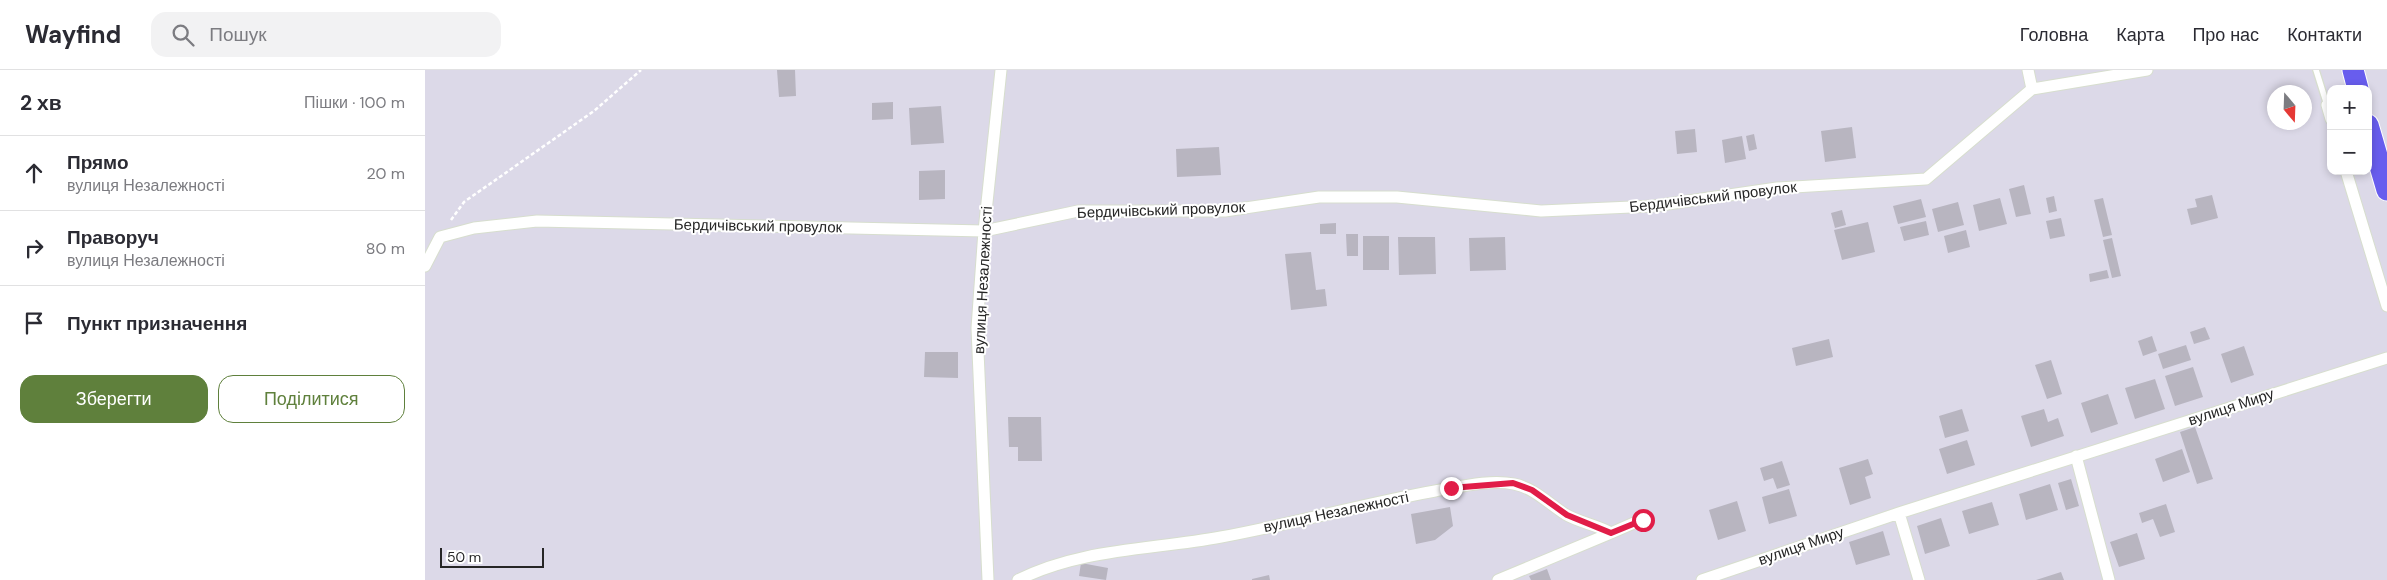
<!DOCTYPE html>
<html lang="uk">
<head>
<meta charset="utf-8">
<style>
  :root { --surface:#fff; --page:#f2f2f3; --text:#2b2b33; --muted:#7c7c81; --line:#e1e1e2; --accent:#5f803c }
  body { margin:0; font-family:"DM Sans",sans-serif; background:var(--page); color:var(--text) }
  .controls { position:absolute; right:15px; top:15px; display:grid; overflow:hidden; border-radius:10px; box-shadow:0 2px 8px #0003 }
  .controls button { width:45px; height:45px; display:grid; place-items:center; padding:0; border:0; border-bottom:1px solid var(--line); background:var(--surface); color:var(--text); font:25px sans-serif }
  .compass { position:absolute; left:1842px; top:15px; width:45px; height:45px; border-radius:50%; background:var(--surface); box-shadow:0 2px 8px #0003; rotate:161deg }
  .scale { position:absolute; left:15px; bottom:12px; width:104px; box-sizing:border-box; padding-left:5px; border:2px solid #262626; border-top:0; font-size:14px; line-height:18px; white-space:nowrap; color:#262626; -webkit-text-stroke:4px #fff; paint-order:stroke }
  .stop { position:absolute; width:15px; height:15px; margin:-11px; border:4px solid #e11d48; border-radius:50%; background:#fff }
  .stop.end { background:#e11d48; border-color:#fff; box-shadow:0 1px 5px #0008 }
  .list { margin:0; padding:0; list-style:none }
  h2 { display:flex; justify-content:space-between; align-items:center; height:65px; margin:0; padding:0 20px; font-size:21px }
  h2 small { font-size:16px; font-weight:400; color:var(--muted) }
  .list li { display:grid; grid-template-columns:32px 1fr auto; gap:15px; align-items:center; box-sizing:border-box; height:75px; padding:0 20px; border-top:1px solid var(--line) }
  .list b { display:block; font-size:19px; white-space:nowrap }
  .list p { margin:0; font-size:16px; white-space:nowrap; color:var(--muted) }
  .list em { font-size:16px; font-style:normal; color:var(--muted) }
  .actions { display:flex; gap:10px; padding:15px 20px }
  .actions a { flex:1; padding:11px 0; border:1px solid var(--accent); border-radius:15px; text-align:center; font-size:18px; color:var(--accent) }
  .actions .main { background:var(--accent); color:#fff }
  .icon { flex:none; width:28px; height:28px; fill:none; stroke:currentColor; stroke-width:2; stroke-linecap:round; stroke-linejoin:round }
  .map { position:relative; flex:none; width:1962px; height:510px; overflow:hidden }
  header { display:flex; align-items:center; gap:30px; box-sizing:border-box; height:70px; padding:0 25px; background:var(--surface); border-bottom:1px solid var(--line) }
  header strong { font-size:24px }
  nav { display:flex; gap:28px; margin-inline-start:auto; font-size:18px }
  .search { width:350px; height:45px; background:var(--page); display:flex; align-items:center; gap:12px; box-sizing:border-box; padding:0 18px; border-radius:15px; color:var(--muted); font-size:19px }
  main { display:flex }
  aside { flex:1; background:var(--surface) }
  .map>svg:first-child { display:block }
  .building { fill:#b8b5c0 }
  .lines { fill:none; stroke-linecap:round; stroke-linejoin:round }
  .lane-casing { stroke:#d7dece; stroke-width:8 }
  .street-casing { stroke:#d7dece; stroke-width:13 }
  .highway-casing { stroke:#fff; stroke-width:23 }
  .path { stroke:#fff; stroke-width:2.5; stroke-dasharray:4 2.5; stroke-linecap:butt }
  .lane { stroke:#fff; stroke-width:5.5 }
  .street { stroke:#fff; stroke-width:11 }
  .highway { stroke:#685dee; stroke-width:21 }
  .route { stroke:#e11d48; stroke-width:6 }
  .labels { text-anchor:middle; stroke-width:4; stroke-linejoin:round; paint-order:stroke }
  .street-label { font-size:15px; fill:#262626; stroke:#fff }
</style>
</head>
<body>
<header>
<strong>Wayfind</strong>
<div class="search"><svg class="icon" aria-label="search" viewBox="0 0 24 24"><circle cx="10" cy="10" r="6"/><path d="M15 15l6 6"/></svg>Пошук</div>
<nav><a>Головна</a><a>Карта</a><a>Про нас</a><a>Контакти</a></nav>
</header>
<main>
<aside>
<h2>2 хв<small>Пішки · 100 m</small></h2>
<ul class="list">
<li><svg class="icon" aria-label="ahead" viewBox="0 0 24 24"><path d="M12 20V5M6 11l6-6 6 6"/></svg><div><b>Прямо</b><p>вулиця Незалежності</p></div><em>20 m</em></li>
<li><svg class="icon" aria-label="right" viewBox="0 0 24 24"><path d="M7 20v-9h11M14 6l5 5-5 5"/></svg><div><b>Праворуч</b><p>вулиця Незалежності</p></div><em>80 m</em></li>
<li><svg class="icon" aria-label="arrive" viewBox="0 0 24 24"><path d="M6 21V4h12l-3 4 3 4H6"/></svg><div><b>Пункт призначення</b></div></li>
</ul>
<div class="actions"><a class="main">Зберегти</a><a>Поділитися</a></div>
</aside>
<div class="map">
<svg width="1962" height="510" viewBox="0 0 1962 510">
  <rect width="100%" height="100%" fill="#dcd9e8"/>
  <path class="building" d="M 352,0 L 370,0 L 371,26 L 354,27 Z
    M 468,32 L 468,49 L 447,50 L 447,33 Z
    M 516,36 L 519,73 L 486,75 L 484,38 Z
    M 1427,57 L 1431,88 L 1400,92 L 1396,61 Z
    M 1270,59 L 1272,82 L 1252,84 L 1250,61 Z
    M 1329,64 L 1332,79 L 1324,81 L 1321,66 Z
    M 1317,66 L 1321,89 L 1300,93 L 1297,70 Z
    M 794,77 L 796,105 L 752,107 L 751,79 Z
    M 520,100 L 520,129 L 494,130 L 494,101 Z
    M 1599,115 L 1606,144 L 1591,147 L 1584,119 Z
    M 1787,125 L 1793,148 L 1766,155 L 1762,139 L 1772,137 L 1770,129 Z
    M 1629,126 L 1632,141 L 1624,143 L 1621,128 Z
    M 1575,128 L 1582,154 L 1554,161 L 1548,135 Z
    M 1678,128 L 1687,165 L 1678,167 L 1669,130 Z
    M 1496,129 L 1501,147 L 1473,154 L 1468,136 Z
    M 1533,132 L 1539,155 L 1513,162 L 1507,139 Z
    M 1417,140 L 1421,155 L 1410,158 L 1406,143 Z
    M 1636,148 L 1640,166 L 1625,169 L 1621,151 Z
    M 1501,151 L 1504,165 L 1479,171 L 1475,157 Z
    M 1443,152 L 1450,182 L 1417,190 L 1409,160 Z
    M 911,153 L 911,164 L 895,164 L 895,154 Z
    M 1541,160 L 1545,177 L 1523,183 L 1519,166 Z
    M 921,164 L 933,164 L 933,186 L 922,186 Z
    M 938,166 L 964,166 L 964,200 L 938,200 Z
    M 973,167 L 1010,167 L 1011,204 L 974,205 Z
    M 1080,167 L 1081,200 L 1045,201 L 1044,168 Z
    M 1687,168 L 1696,206 L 1687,208 L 1678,170 Z
    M 886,182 L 891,220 L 900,219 L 902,236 L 866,240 L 860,184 Z
    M 1682,200 L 1684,208 L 1665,212 L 1664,204 Z
    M 1780,257 L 1785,269 L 1769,274 L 1765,262 Z
    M 1727,266 L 1732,281 L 1718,286 L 1713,271 Z
    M 1404,269 L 1408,287 L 1371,296 L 1367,278 Z
    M 1761,275 L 1766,290 L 1738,299 L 1733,284 Z
    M 1819,276 L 1829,305 L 1806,313 L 1796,284 Z
    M 500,282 L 533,282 L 533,308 L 499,307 Z
    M 1626,290 L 1637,324 L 1622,329 L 1610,295 Z
    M 1768,297 L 1778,327 L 1750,336 L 1740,306 Z
    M 1730,309 L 1740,339 L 1710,349 L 1700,318 Z
    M 1683,324 L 1693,354 L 1666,363 L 1656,333 Z
    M 1537,339 L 1544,361 L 1520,368 L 1514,346 Z
    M 1619,339 L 1623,352 L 1633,348 L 1639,366 L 1606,377 L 1596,346 Z
    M 583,347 L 616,347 L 617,391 L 593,391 L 593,377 L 584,377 Z
    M 1770,357 L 1788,409 L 1772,414 L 1755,362 Z
    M 1542,370 L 1550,395 L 1522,404 L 1514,379 Z
    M 1757,379 L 1765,402 L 1738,412 L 1730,389 Z
    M 1443,389 L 1448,404 L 1440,407 L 1446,428 L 1425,435 L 1414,398 Z
    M 1357,391 L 1365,415 L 1352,419 L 1348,408 L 1339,411 L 1335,398 Z
    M 1646,409 L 1654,436 L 1641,440 L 1633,413 Z
    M 1625,414 L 1633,440 L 1601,450 L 1594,424 Z
    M 1364,419 L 1372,446 L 1344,454 L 1337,427 Z
    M 1312,431 L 1321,461 L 1293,470 L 1284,440 Z
    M 1567,432 L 1574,455 L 1544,464 L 1537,441 Z
    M 1741,434 L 1750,462 L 1735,467 L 1728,449 L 1717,453 L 1714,443 Z
    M 1025,437 L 1028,456 L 1010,470 L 991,474 L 986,444 Z
    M 1516,448 L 1525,476 L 1500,484 L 1492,456 Z
    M 1458,461 L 1465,485 L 1431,495 L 1424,472 Z
    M 1712,463 L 1720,489 L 1694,497 L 1685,472 Z
    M 656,493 L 683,498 L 681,510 L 654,506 Z
    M 1122,499 L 1126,510 L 1106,510 L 1104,506 Z
    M 1636,502 L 1639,510 L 1611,510 Z
    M 844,505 L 845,510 L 827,510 L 827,509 Z"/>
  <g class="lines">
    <defs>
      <path id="lane" d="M 1891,0 L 1902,35"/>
      <path id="street" d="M 1603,0 L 1607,19
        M 1607,19 L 1722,0
        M 1902,35 L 1906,49
        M 1921,101 L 1962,236
        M 0,196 L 15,167 L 49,158 L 112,151 L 559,161 L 653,141 L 800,141 L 894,127 L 972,127 L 1116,141 L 1229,136 L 1352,118 L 1501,109 L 1607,19
        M 1651,386 L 1684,510
        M 1474,443 L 1494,510
        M 563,510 L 552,258 L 559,161 L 576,0
        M 593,510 C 657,478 727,480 796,467 C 867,454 938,434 1010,421 C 1034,417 1065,409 1089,414 C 1109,418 1123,433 1140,444 C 1153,452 1172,455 1186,463 L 1218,449
        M 1073,510 L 1186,463
        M 1277,510 L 1474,443 L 1962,288"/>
      <path id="highway" d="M 1928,0 L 1933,19
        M 1943,55 L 1962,120"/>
    </defs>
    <use href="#lane" class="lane-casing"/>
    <use href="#street" class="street-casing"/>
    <use href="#highway" class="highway-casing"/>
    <path class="path" d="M 26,150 L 39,132 L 169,41 L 216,0"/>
    <use href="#lane" class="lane"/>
    <use href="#street" class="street"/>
    <use href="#highway" class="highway"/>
  </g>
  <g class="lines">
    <path class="route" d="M 1026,418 L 1088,413 L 1107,420 L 1142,445 L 1186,463 L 1218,450"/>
  </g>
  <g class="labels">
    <g class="street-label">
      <text transform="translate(1288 127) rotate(-7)" y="5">Бердичівський провулок</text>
      <text transform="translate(736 140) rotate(-2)" y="5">Бердичівський провулок</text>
      <text transform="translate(333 156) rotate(1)" y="5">Бердичівський провулок</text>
      <text transform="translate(558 210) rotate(-87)" y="5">вулиця Незалежності</text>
      <text transform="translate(1806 337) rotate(-18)" y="5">вулиця Миру</text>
      <text transform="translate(911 442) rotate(-12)" y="5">вулиця Незалежності</text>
      <text transform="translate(1376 476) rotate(-19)" y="5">вулиця Миру</text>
    </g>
  </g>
</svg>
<div class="controls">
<button>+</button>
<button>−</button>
</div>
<svg class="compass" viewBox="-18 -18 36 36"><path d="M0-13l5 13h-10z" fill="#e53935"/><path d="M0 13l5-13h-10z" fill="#7c7c81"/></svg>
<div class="scale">50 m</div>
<div class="stop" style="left:1218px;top:450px"></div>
<div class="stop end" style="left:1026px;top:418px"></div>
</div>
</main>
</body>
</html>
